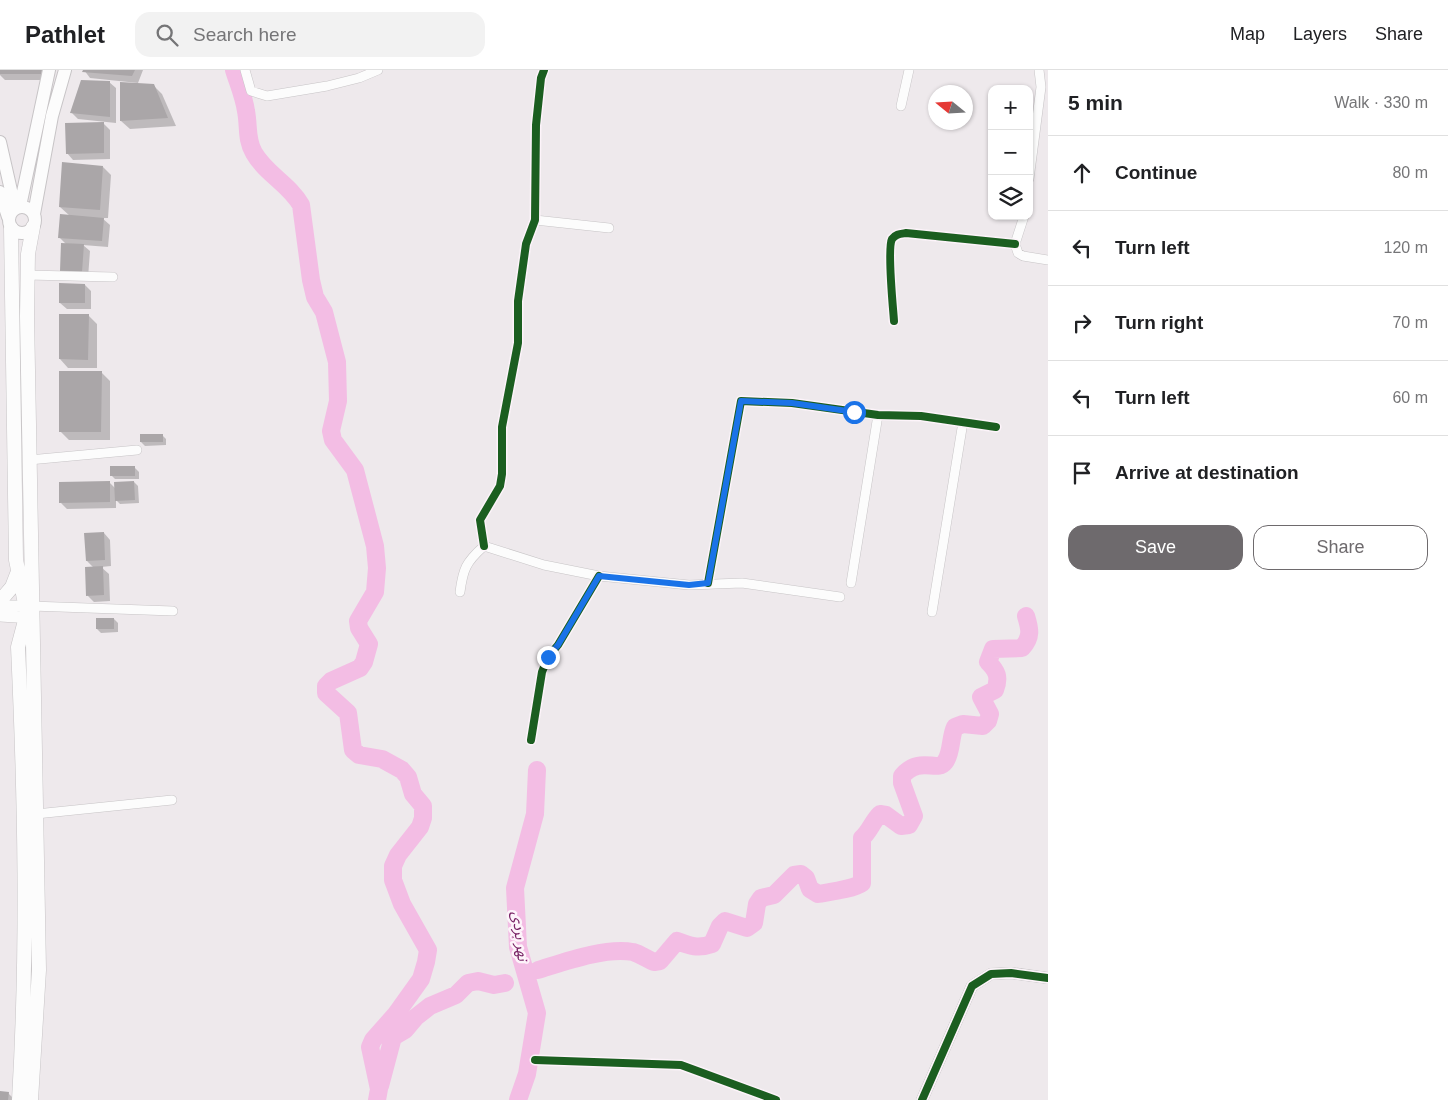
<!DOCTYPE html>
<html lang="en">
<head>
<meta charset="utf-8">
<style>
  :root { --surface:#fff; --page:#f2f2f2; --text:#202124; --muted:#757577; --line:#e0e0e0; --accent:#6e6a6d }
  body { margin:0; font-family:Arial,"Noto Sans Arabic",sans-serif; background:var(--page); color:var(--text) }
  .controls { position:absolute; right:15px; top:15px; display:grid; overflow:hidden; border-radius:10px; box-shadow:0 1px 4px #0004 }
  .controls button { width:45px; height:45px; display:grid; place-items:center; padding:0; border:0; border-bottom:1px solid var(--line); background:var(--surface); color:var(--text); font:25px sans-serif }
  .compass { position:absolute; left:928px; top:15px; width:45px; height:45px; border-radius:50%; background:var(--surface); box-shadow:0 1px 4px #0004; rotate:288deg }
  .stop { position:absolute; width:15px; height:15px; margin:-11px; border:4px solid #1a73e8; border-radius:50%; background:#fff }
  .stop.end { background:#1a73e8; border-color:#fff; box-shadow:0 1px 5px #0008 }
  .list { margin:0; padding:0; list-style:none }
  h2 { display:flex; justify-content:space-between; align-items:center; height:65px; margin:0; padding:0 20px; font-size:21px }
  h2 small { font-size:16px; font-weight:400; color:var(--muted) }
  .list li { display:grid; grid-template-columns:32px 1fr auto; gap:15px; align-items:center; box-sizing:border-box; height:75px; padding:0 20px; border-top:1px solid var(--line) }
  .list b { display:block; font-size:19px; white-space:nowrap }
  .list em { font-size:16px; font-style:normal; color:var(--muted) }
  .actions { display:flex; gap:10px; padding:15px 20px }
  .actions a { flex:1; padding:11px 0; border:1px solid var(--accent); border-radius:15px; text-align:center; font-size:18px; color:var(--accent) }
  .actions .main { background:var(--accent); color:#fff }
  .icon { flex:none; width:28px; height:28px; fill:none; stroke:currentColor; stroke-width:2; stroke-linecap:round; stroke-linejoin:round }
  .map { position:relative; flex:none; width:1048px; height:1030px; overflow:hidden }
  header { display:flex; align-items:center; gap:30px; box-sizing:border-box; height:70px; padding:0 25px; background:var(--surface); border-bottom:1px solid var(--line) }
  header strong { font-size:24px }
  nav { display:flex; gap:28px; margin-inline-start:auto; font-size:18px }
  .search { width:350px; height:45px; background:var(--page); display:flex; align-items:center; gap:12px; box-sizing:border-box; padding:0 18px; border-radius:15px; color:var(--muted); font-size:19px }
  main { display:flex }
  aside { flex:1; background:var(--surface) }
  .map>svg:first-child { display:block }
  .shadow { fill:#0003 }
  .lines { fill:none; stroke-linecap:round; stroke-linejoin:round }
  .river { stroke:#f3bde4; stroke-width:18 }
  .building { fill:#aaa6a8 }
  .minor-casing { stroke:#c7c4c6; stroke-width:10 }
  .tertiary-casing { stroke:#c7c4c6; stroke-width:12 }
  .secondary-casing { stroke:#c7c4c6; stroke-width:14 }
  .primary-casing { stroke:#c7c4c6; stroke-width:15 }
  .minor { stroke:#fcfcfc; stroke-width:9 }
  .tertiary { stroke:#fcfcfc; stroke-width:11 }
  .secondary { stroke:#fcfcfc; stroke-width:12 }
  .primary { stroke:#fcfcfc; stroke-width:14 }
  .cycleway-casing { stroke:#fdf4fa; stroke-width:11 }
  .cycleway { stroke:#1b5e20; stroke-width:8 }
  .route { stroke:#1a73e8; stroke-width:6 }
  .labels { text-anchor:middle; stroke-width:5; stroke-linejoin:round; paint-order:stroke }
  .water-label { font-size:15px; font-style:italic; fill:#782365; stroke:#fdf4fa }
</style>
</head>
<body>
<header>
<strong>Pathlet</strong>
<div class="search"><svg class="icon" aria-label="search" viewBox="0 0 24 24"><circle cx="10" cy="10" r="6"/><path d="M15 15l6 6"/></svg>Search here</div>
<nav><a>Map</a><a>Layers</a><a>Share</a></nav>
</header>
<main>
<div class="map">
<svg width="1048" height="1030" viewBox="0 0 1048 1030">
  <rect width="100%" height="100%" fill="#eee9ec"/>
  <path class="shadow" d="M 0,0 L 49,0 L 47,10 L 5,10 L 0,5 Z
    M 84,0 L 143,0 L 138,13 L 90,8 Z
    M 109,12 L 116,18 L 116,53 L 78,49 L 72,43 Z
    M 153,15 L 162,24 L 176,56 L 130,59 L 121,51 Z
    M 102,52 L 110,60 L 110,89 L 73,90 L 67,83 Z
    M 103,97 L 111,105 L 108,148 L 102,148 L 110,155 L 108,177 L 83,175 L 90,181 L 88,208 L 67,207 L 61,200 L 66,174 L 59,167 L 70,146 L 60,137 Z
    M 85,215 L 91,221 L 91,239 L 67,239 L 60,233 Z
    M 88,245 L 97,254 L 97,298 L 68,298 L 60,289 Z
    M 101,302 L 110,311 L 110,370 L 69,370 L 60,361 Z
    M 162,365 L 166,369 L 166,375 L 145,376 L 141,372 Z
    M 135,398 L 139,402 L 139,409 L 115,409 L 111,405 Z
    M 109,412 L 116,419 L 134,412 L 138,416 L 139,433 L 120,434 L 116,430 L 116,438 L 67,439 L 61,433 Z
    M 104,463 L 110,470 L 111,496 L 101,497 L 109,504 L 110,531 L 94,532 L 88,526 L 94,498 L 87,491 Z
    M 114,549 L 118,553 L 118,562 L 101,563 L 97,559 Z
    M 0,1022 L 8,1023 L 15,1030 L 0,1030 Z"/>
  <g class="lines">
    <path class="river" d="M 234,0 C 238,13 244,27 246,41 C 249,56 246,70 254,83 C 266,104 289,114 301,135 L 311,210 L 315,227 L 324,242 L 337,292 L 338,331 L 331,361 L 333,370 L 355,400 L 375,476 L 377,498 L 375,522 L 358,551 L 359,558 L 369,574 L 364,592 L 360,598 L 331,611 L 326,616 L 326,623 L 348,643 L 353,680 L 359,685 L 382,689 L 402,700 L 408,707 L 413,724 L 423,736 L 423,748 L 420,757 L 398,785 L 393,796 L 393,810 L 402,834 L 428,880 L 426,892 L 421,909 L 396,944 L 373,970 L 370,977 L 379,1019 L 377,1030
      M 538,900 C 564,892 605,877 633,882 C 640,884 647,889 654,892 L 660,891 L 677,871 C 690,876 698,879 712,874 L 720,856 L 725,851 L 747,858 L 754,853 L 757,834 L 761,828 L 774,825 L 794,805 L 801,804 L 806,808 L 810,819 L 818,824 C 829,822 854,819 862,813 L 862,768 C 870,761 872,752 880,744 L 886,745 L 901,756 L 909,755 L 914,746 L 902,713 L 902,706 C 920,685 937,703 945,692 C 952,683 950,667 955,657 L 963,654 L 983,656 L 988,651 L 990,644 L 981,627 L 995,620 C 1000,607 997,601 988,592 L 993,579 L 1022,578 C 1032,567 1030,559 1026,546
      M 380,1016 L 393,967 L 405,960 L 416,947 L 430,936 L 456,925 L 468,913 L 478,911 L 494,915 L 505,913
      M 518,1030 L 527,1004 L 537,943 L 518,877 L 515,818 L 535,744 L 537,700"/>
  </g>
  <path class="building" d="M 0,0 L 42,0 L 41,4 L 0,4 Z
    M 83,0 L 135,0 L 132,6 L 82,2 Z
    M 81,10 L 110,11 L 110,47 L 70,43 Z
    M 120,12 L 154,14 L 168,48 L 120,51 Z
    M 104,52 L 104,83 L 66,84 L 65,53 Z
    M 62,92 L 103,96 L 100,140 L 59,137 Z
    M 60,144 L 104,148 L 102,171 L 58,168 Z
    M 61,173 L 84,174 L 82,202 L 60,201 Z
    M 59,213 L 85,214 L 85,233 L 59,233 Z
    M 59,244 L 89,244 L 88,290 L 59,289 Z
    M 59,301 L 102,301 L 101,362 L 59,362 Z
    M 140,364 L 163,364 L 163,372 L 140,372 Z
    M 110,396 L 135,396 L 135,406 L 110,406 Z
    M 110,411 L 110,432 L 59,433 L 59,412 Z
    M 134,411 L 135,430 L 115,431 L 114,412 Z
    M 104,462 L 105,490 L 86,491 L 84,463 Z
    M 103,496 L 104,525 L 86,526 L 85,497 Z
    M 96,548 L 114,548 L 114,559 L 96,559 Z
    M 0,1021 L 9,1022 L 8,1030 L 0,1030 Z"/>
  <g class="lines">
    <defs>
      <path id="minor" d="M 245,0 L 251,21 L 267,26 L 327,16 L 359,8 L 378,0
        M 901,36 L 909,0
        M 1029,109 L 1041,17 L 1039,0
        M 1024,146 L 1015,174 L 1018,183 L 1023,186 L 1048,190
        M 535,150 L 609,158
        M 27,205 L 113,207
        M 894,251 C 893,237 887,178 892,169 C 896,164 900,164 906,163 L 1015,174
        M 29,390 L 137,380
        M 484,476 L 480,450 L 500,416 L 502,404 L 502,357 L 518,273 L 518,231 L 526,174 L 535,150 L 536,55 L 541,8 L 544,0
        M 484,476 L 544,495 L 599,506 L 689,515 L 742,513 L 840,527
        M 708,513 L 741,331 L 792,333 L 878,345 L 921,346 L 996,357
        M 851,513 L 878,345
        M 460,522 C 463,499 466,492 484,476
        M 31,536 L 173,541
        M 932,542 L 963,352
        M 531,670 L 542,602 L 548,587 L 558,575 L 599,506
        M 36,744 L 172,730
        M 535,990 L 681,995 L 776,1030"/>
      <path id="tertiary" d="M 0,536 L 31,536
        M 0,546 L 32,548
        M 922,1030 L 972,916 L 991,904 L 1011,903 L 1048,908"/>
      <path id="secondary" d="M 0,72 L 15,138
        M 0,122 L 8,147
        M 20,136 L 49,0
        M9 150a13 13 0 1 1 26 0a13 13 0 1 1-26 0Z
        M 34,144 L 52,46 L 65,0"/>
      <path id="primary" d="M 11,158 L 16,490 L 27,543 L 18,577 C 25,730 28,877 19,1030
        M 0,531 L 12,517 L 17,504
        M 31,1030 L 39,900 L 27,246 L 28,184 L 33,157"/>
    </defs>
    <use href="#minor" class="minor-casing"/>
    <use href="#tertiary" class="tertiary-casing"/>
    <use href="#secondary" class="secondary-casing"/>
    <use href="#primary" class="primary-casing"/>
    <use href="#minor" class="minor"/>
    <use href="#tertiary" class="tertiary"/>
    <use href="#secondary" class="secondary"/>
    <use href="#primary" class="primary"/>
    <defs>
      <path id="cycleway" d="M 894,251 C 893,237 887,178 892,169 C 896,164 900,164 906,163 L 1015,174
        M 484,476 L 480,450 L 500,416 L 502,404 L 502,357 L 518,273 L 518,231 L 526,174 L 535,150 L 536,55 L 541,8 L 544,0
        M 708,513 L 741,331 L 792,333 L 878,345 L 921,346 L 996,357
        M 531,670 L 542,602 L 548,587 L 558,575 L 599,506
        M 535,990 L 681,995 L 776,1030
        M 922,1030 L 972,916 L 991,904 L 1011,903 L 1048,908"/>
    </defs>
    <use href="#cycleway" class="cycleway-casing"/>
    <use href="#cycleway" class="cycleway"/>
  </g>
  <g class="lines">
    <path class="route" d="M 548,587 L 558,575 L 599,506 L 689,515 L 708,513 L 741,331 L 792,333 L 854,342"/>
  </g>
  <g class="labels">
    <g class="water-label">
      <text transform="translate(520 866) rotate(83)" y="5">نهر بردى</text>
    </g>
  </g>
</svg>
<div class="controls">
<button>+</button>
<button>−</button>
<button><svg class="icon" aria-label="layers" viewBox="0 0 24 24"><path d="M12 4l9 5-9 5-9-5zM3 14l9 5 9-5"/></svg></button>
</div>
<svg class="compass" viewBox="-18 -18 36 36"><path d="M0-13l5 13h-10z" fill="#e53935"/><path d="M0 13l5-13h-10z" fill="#757577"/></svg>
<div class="stop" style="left:854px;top:342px"></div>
<div class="stop end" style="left:548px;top:587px"></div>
</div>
<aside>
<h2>5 min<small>Walk · 330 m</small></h2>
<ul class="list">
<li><svg class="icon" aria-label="ahead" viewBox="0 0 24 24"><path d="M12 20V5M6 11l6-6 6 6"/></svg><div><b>Continue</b></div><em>80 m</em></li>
<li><svg class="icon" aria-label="left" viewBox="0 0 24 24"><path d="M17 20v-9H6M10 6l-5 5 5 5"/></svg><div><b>Turn left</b></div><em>120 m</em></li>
<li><svg class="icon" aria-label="right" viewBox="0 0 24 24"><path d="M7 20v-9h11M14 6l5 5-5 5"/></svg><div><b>Turn right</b></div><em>70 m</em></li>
<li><svg class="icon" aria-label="left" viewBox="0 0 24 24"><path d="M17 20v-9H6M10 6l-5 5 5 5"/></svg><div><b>Turn left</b></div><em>60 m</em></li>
<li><svg class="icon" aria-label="arrive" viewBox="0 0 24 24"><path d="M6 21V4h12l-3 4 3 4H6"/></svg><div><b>Arrive at destination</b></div></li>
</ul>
<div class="actions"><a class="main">Save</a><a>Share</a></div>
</aside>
</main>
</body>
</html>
